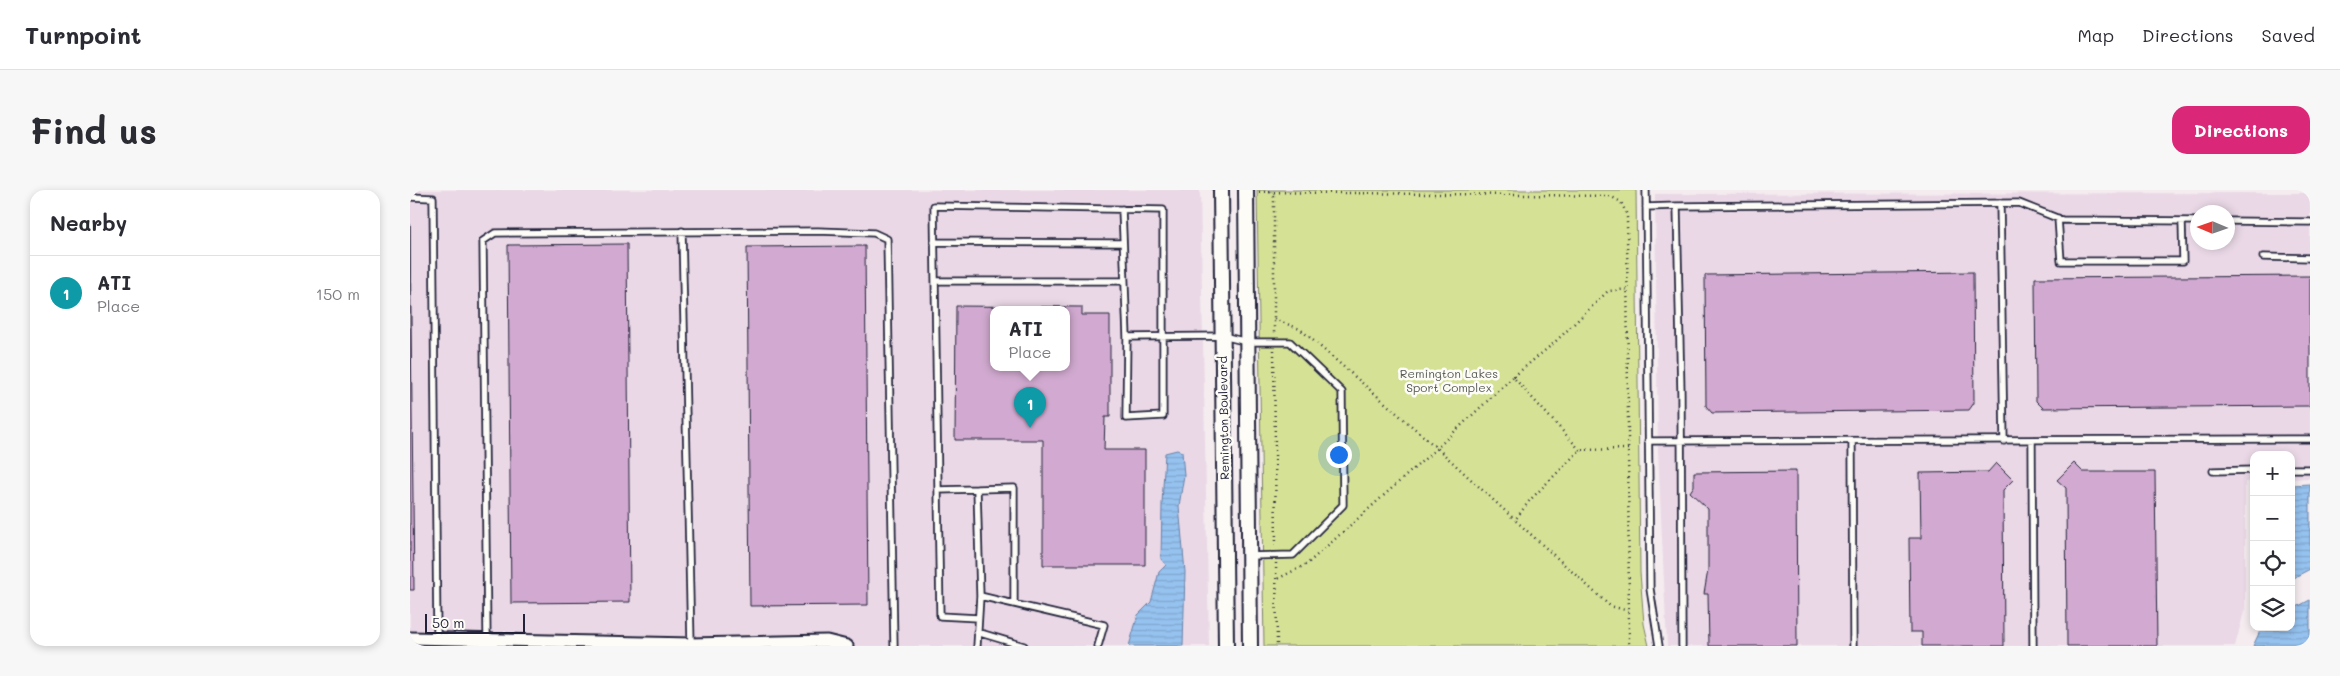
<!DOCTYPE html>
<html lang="en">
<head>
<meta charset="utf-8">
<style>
  :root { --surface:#fff; --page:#f7f7f7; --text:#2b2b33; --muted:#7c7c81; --line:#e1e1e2; --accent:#db2777 }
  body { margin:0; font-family:Mali,sans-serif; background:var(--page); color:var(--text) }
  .controls { position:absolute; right:15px; bottom:15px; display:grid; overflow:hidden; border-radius:10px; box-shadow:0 2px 8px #0003 }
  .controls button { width:45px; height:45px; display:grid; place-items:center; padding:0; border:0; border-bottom:1px solid var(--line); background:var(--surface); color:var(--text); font:25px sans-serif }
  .compass { position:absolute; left:1780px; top:15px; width:45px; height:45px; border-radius:50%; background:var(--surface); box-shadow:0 2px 8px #0003; rotate:272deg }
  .scale { position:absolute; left:15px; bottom:12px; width:100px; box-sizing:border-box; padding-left:5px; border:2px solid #22223b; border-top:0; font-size:14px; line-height:18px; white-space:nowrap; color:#22223b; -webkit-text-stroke:4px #fdfcf7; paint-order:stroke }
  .you { position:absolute; left:928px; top:264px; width:18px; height:18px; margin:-12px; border:4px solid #fff; border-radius:50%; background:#1a73e8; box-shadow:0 0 0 8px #1a73e833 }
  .badge { display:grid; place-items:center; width:32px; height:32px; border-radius:50%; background:var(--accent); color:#fff; font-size:16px; font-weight:700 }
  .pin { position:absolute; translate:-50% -41px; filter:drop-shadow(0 1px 2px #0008) }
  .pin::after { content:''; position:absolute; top:26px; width:18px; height:15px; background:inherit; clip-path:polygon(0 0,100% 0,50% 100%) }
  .popup { position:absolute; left:580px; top:116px; width:80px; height:65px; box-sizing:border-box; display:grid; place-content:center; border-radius:10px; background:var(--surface); filter:drop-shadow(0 1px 4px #0005); font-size:16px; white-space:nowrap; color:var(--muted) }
  .popup b { font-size:19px; color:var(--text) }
  .popup::after { content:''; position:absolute; left:50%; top:100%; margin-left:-10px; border:10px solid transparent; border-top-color:var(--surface) }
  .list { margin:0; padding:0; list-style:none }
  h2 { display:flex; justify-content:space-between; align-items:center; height:65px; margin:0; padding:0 20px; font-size:21px }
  h2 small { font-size:16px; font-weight:400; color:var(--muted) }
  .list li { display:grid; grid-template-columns:32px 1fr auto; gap:15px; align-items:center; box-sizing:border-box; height:75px; padding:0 20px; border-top:1px solid var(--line) }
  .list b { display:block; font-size:19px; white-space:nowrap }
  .list p { margin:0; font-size:16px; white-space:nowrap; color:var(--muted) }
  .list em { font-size:16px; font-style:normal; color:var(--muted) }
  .icon { flex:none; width:28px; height:28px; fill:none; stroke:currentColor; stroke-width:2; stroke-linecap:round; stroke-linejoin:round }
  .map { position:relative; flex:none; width:1900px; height:456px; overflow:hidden; border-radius:15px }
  header { display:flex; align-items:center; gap:30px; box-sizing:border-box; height:70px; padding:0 25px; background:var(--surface); border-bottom:1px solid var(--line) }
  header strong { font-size:24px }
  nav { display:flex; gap:28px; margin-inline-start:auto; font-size:18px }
  .intro { display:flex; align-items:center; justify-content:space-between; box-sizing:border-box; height:120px; padding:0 30px }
  h1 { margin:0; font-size:35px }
  .button { padding:12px 22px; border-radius:15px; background:var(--accent); color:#fff; font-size:18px; font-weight:700 }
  main { display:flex; gap:30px; padding:0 30px }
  aside { flex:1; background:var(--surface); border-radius:15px; box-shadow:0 2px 8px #0003 }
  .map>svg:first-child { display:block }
  .built { fill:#ead8e6; fill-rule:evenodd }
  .park { fill:#d5e295; stroke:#7c8268 }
  .water { fill:url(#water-rules); stroke:#6782a7 }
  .building { fill:#d2aad1; stroke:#22223b; fill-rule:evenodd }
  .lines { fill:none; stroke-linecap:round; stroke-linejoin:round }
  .service-casing { stroke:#22223b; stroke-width:9 }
  .minor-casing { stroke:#22223b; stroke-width:15 }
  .tertiary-casing { stroke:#22223b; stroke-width:18 }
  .path { stroke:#22223b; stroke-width:2.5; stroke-dasharray:1 4; stroke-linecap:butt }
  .service { stroke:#fdfcf7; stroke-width:5.5 }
  .minor { stroke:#fdfcf7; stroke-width:11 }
  .tertiary { stroke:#fdfcf7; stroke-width:14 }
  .labels { text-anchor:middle; stroke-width:5; stroke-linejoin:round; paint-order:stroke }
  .park-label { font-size:12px; fill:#585c56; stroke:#fdfcf7 }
  .street-label { font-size:12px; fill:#22223b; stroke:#fdfcf7 }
</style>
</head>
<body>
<header>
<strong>Turnpoint</strong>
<nav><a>Map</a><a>Directions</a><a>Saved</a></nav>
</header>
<div class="intro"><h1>Find us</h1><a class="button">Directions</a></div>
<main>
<aside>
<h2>Nearby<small></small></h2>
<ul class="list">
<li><span class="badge" style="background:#0f9aa8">1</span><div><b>ATI</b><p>Place</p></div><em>150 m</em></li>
</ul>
</aside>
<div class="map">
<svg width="1900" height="456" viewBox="0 0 1900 456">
  <defs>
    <pattern id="water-rules" width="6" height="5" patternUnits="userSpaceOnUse" patternTransform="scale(1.25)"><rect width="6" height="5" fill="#95c2ef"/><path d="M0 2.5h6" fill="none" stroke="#80a6ce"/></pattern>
  </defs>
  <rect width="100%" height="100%" fill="#f4ecef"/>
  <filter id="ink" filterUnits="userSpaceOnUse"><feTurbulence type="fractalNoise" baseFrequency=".02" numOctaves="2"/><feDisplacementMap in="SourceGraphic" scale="10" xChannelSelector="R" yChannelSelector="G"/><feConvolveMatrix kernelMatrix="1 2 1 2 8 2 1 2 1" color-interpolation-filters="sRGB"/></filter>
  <g filter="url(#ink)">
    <path class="built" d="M 0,0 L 790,0 L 799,456 L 0,456 ZM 584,119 L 656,119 L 656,177 L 584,177 Z
      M 1900,3 L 1900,288 L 1881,289 L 1881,265 L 1844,265 L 1844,291 L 1835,292 L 1835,418 L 1825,456 L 1257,456 L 1248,261 L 1245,4 ZM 1788,22 L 1818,22 L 1818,52 L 1788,52 Z"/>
    <path class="park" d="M 847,0 L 1226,0 L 1230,383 L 1234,434 L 1239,456 L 854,456 Z"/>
    <path class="water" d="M 767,260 L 772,262 L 774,285 L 769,316 L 775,382 L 773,456 L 719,456 L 728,425 L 741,412 L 749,382 L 756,375 L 751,369 L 752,314 L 755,263 Z
      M 1900,294 L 1900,379 L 1881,389 L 1881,295 Z
      M 1900,410 L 1900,456 L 1843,456 L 1852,437 L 1881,437 L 1881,420 Z"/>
    <path class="building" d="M 0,34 L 4,400 L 0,400 Z
      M 217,54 L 220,412 L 101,413 L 98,55 Z
      M 455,56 L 458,415 L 340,416 L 337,57 Z
      M 1563,82 L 1564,213 L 1559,220 L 1302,223 L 1296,216 L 1295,85 Z
      M 1900,86 L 1900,216 L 1633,218 L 1626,211 L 1625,88 Z
      M 546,116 L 672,117 L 672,125 L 700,125 L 700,227 L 695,227 L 694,260 L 735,260 L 735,375 L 633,375 L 633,250 L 545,250 ZM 584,119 L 656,119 L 656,177 L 584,177 Z
      M 1586,273 L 1603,290 L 1593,300 L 1594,456 L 1512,456 L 1512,442 L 1500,442 L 1499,348 L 1511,348 L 1510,283 L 1578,282 Z
      M 1664,273 L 1673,282 L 1745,282 L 1747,456 L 1657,456 L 1656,298 L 1647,290 Z
      M 1386,281 L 1387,456 L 1299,456 L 1298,404 L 1294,404 L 1298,380 L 1298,319 L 1280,302 L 1284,296 L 1284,282 Z"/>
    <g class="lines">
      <defs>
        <path id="service" d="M 1236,0 L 1240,399 L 1249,456
          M 0,7 L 23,8 L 27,448
          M 1590,13 L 1594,251
          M 1267,16 L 1609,13 L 1652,30 L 1788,31
          M 1236,17 L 1267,16 L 1271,203 L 1272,456
          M 712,19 L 717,147
          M 1648,28 L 1651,71 L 1773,71 L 1772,31
          M 1818,31 L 1900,32
          M 272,41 L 281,454
          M 524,52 L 713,53
          M 1853,67 L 1900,68
          M 525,91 L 714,91
          M 1238,251 L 1900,249
          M 1442,251 L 1443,456
          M 1622,251 L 1623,456
          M 1881,279 L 1900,279
          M 1803,281 L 1844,280
          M 567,299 L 604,298 L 604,414
          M 528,300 L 530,426 L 568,428
          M 570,406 L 694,435 L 688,456
          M 567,442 L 614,456
          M 77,449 L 73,51 L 85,43 L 408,41 L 464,43 L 477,49 L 484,456
          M 567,456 L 570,406 L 567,299 L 528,300 L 524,16 L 753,20 L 753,226 L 716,228 L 717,147 L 813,146 L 837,152 L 880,152 L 932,202 L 933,315 L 883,365 L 839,366"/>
        <path id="minor" d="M 0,448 L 281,454 L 417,451 L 437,456"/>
        <path id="tertiary" d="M 811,0 L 816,456
          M 836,0 L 840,456"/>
      </defs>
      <use href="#service" class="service-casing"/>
      <use href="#minor" class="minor-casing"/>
      <use href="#tertiary" class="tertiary-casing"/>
      <path class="path" d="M 849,2 L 1200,6 L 1211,12 L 1217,25 L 1219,456
        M 861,2 L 864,7 L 864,145
        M 864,129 L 890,139 L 1027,258 L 897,374 L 867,389
        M 864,160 L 866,357
        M 1103,187 L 1027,258 L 1105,330
        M 1218,259 L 1170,260 L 1120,310 L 1105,330 L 1200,416 L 1219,421
        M 1170,260 L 1103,187 L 1144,153 L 1198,101 L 1218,99
        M 866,373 L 867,456"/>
      <use href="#service" class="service"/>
      <use href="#minor" class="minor"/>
      <use href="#tertiary" class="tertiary"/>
    </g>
  </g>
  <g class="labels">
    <g class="park-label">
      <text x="1039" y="188">Remington Lakes<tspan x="1039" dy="14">Sport Complex</tspan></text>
    </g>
    <g class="street-label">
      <text transform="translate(814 228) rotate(-91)" y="4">Remington Boulevard</text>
    </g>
  </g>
</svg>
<div class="controls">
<button>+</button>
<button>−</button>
<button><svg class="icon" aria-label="locate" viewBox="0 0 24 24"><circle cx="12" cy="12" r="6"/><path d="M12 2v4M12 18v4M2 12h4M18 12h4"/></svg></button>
<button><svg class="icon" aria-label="layers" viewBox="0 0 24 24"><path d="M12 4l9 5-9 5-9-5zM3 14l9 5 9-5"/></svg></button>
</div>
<svg class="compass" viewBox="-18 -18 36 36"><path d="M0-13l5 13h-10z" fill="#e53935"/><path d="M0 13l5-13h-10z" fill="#7c7c81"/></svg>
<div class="scale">50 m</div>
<div class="you"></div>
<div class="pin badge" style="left:620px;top:238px;background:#0f9aa8">1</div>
<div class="popup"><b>ATI</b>Place</div>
</div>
</main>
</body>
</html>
